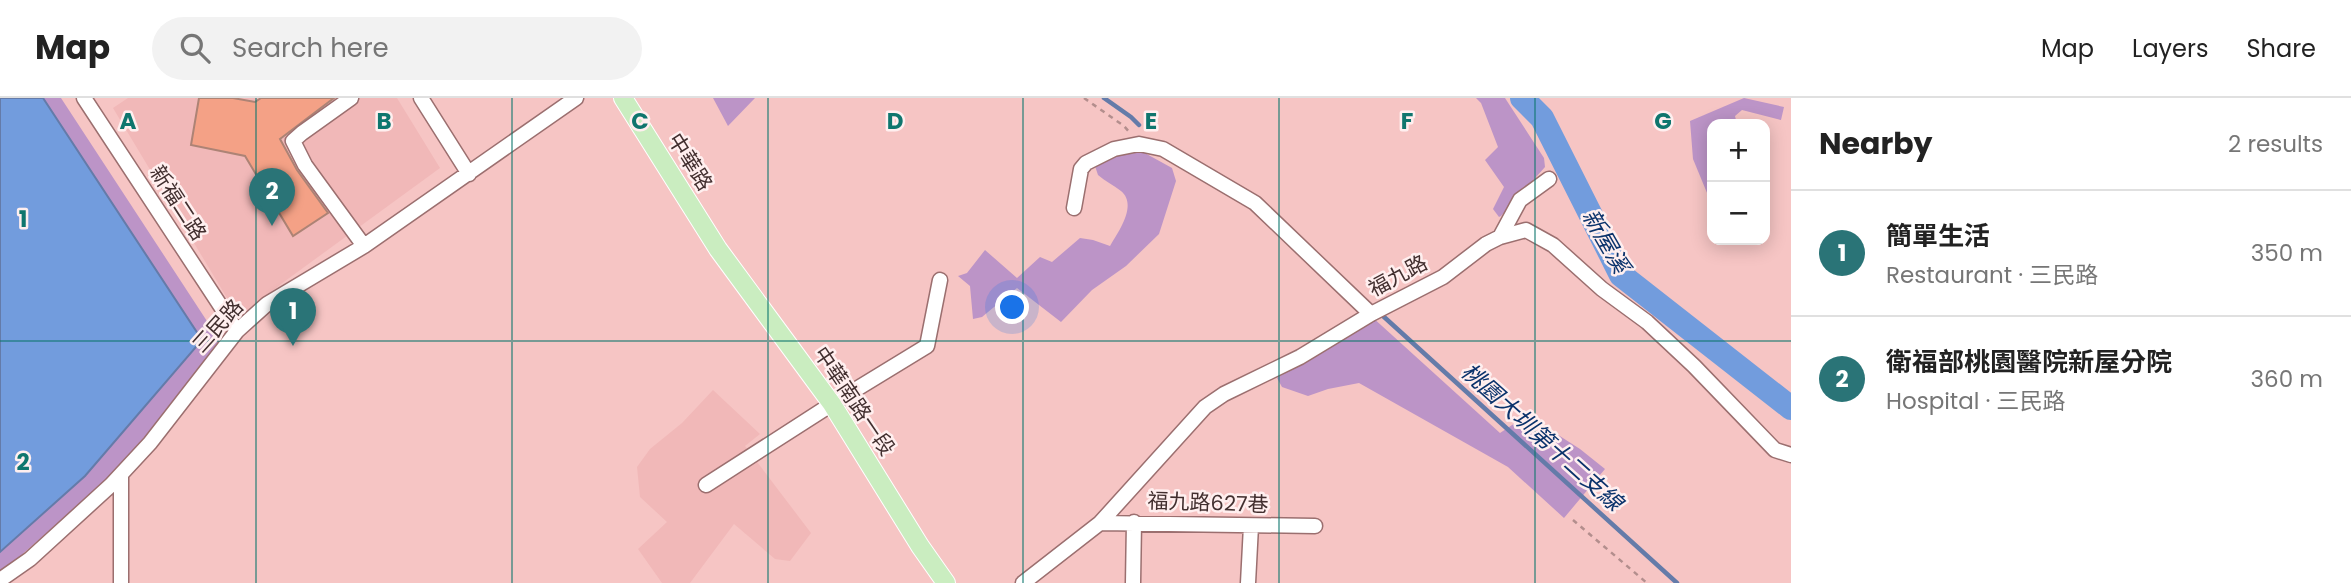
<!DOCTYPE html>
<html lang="en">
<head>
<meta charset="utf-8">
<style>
  :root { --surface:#fff; --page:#f2f2f2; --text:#222; --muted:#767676; --line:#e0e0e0; --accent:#2a7477 }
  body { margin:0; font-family:Poppins,"Noto Sans TC",sans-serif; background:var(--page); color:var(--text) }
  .controls { position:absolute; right:21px; top:21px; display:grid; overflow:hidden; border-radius:14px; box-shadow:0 4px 18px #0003 }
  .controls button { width:63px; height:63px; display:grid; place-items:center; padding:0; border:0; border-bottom:2px solid var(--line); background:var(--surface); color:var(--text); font:35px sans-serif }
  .you { position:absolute; left:1013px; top:210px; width:24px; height:24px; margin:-18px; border:5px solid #fff; border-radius:50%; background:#1a73e8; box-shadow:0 0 0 10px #1a73e833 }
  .badge { display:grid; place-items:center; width:46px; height:46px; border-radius:50%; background:var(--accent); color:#fff; font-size:23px; font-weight:700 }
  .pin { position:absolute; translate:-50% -58px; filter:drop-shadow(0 2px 4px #0008) }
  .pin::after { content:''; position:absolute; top:37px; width:24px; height:21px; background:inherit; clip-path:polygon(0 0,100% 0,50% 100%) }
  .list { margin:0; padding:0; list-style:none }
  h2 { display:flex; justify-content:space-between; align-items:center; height:91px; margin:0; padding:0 28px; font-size:30px }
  h2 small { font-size:23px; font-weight:400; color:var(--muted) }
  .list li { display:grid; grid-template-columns:46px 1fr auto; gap:21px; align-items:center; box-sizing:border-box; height:126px; padding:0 28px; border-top:2px solid var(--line) }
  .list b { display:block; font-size:26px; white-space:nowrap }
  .list p { margin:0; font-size:23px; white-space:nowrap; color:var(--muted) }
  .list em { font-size:23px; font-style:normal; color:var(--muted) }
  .icon { flex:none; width:38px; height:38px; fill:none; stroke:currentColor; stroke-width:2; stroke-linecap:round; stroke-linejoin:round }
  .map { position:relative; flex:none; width:1791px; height:485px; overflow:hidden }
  header { display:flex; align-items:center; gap:42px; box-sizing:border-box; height:98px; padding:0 35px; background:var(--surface); border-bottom:2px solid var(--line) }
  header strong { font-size:33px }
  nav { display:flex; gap:38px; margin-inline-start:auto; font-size:24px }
  .search { width:490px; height:63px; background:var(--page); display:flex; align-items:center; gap:18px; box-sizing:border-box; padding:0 24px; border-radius:38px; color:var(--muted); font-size:26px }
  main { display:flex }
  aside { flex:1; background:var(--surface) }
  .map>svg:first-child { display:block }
  .built { fill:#f1b8b8 }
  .green { fill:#bc94c7 }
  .water { fill:#729cdd; stroke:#647ba9; stroke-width:2 }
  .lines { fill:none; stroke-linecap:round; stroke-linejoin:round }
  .stream { stroke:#647ba9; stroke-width:4.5 }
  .river { stroke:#729cdd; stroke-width:24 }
  .building { fill:#f4a186; stroke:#ad8375; stroke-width:2 }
  .minor-casing { stroke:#9b6f6f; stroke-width:17 }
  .major-casing { stroke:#fff; stroke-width:20 }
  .path { stroke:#b38e8d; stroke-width:2.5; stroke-dasharray:5 5; stroke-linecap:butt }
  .minor { stroke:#fff; stroke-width:14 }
  .major { stroke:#caedc0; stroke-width:18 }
  .grid { fill:none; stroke:#0f766e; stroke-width:2; stroke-opacity:0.55 }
  .labels { text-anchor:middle; stroke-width:5; stroke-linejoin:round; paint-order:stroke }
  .street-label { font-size:21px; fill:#422f2f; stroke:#ffefef }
  .water-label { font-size:23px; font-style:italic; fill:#0b336c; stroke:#ffefef }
  .grid-label { font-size:23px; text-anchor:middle; font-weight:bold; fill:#0f766e; stroke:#ffefef; stroke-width:5; stroke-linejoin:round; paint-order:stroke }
</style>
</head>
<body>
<header>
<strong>Map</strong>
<div class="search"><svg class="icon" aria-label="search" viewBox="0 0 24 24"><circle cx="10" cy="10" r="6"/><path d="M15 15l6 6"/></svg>Search here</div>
<nav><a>Map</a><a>Layers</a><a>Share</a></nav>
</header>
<main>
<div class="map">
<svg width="1791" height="485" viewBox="0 0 1791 485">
  <rect width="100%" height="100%" fill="#f6c5c4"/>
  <path class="built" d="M 128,0 L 397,0 L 440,70 L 281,186 L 239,220 L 113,10 Z
    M 713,292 L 760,336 L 745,348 L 811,435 L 790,463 L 775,461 L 734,426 L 690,485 L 662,485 L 638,451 L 667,424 L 640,399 L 637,369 L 650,351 L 682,325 Z"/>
  <path class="green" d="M 0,0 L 61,0 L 220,243 L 130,361 L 0,476 Z
    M 713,0 L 755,0 L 728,28 Z
    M 1476,0 L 1505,0 L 1544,60 L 1545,69 L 1501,118 L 1499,119 L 1493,111 L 1504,89 L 1485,62 L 1498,49 L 1481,5 Z
    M 1744,0 L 1784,9 L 1781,22 L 1742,12 L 1735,18 L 1737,26 L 1712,26 L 1712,107 L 1693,61 L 1690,23 Z
    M 1143,54 L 1172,70 L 1176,83 L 1159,136 L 1126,168 L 1092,192 L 1061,224 L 1017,190 L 982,219 L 973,221 L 970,188 L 958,178 L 967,175 L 985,152 L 1017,180 L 1040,159 L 1052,164 L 1080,140 L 1093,142 L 1110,148 C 1118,134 1138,107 1121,93 C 1113,87 1105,83 1098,77 L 1095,68 L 1107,59 Z
    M 1371,218 L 1500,335 L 1515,325 L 1546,340 L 1552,333 L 1580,351 L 1605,371 L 1564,420 L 1508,369 L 1359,285 L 1328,291 L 1308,298 L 1282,289 L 1277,280 Z"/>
  <path class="water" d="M 0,0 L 43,0 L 202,242 L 85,378 L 0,454 Z"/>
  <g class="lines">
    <path class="stream" d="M 1104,0 L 1131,19 L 1139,27
      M 1383,218 L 1677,485"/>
    <path class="river" d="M 1522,0 L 1542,20 L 1621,177 L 1791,310"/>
  </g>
  <path class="building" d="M 199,0 L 233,0 L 255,4 L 261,0 L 334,0 L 280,41 L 297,72 L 328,115 L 293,138 L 245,58 L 191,47 Z"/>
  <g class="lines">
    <defs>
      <path id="minor" d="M 84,0 L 237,233
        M 351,0 L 302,35 L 293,43 L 305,67 L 364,148
        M 421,0 L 469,76
        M 1074,110 L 1081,71 L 1086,65 L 1114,51 L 1139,46 L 1163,51 L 1255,105 L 1371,216
        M 1500,139 L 1520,102 L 1549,81
        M 121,377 L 121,485
        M 706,387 L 832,306 L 927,248 L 940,182
        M 1100,425 L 1315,428
        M 0,482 L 30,461 L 111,387 L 150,345 L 237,233 L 267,206 L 364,148 L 576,0
        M 1023,485 L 1100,425 L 1205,309 L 1224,296 L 1300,259 L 1371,216 L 1443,179 L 1486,146 L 1500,139 L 1526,132 L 1553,147 L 1602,191 L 1647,224 L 1694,268 L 1775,352 L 1791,357
        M 1133,485 L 1134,424
        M 1248,485 L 1251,428"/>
      <path id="major" d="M 623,0 L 718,151 L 832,306 L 920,448 L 946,485"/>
    </defs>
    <use href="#minor" class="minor-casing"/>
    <use href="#major" class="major-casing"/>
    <path class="path" d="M 1084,0 L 1124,28 L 1130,35
      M 1573,422 L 1647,485"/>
    <use href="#minor" class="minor"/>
    <use href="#major" class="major"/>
  </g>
  <path class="grid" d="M 256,0 L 256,485M 512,0 L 512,485M 768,0 L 768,485M 1023,0 L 1023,485M 1279,0 L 1279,485M 1535,0 L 1535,485M 0,243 L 1791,243"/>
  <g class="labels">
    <g class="street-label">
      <text transform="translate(690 64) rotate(58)" y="7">中華路</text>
      <text transform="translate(178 105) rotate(57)" y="7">新福二路</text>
      <text transform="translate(1398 178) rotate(-28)" y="7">福九路</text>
      <text transform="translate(218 228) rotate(-48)" y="7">三民路</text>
      <text transform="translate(854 303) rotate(56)" y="7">中華南路一段</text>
      <text transform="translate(1208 405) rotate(2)" y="7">福九路627巷</text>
    </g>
    <g class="water-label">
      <text transform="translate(1606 143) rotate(60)" y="8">新屋溪</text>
      <text transform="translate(1542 339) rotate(42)" y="8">桃園大圳第十二支線</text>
    </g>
  </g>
  <g class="grid-label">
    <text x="128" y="31">A</text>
    <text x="384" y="31">B</text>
    <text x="640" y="31">C</text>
    <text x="895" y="31">D</text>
    <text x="1151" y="31">E</text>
    <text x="1407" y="31">F</text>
    <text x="1663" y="31">G</text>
    <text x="23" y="129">1</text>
    <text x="23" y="372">2</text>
  </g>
</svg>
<div class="controls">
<button>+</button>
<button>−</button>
</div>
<div class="you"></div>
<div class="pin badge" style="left:293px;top:248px">1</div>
<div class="pin badge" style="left:272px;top:128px">2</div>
</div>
<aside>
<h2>Nearby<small>2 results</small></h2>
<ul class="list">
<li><span class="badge">1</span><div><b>簡單生活</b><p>Restaurant · 三民路</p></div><em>350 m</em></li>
<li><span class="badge">2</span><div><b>衛福部桃園醫院新屋分院</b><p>Hospital · 三民路</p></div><em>360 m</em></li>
</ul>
</aside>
</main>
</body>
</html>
